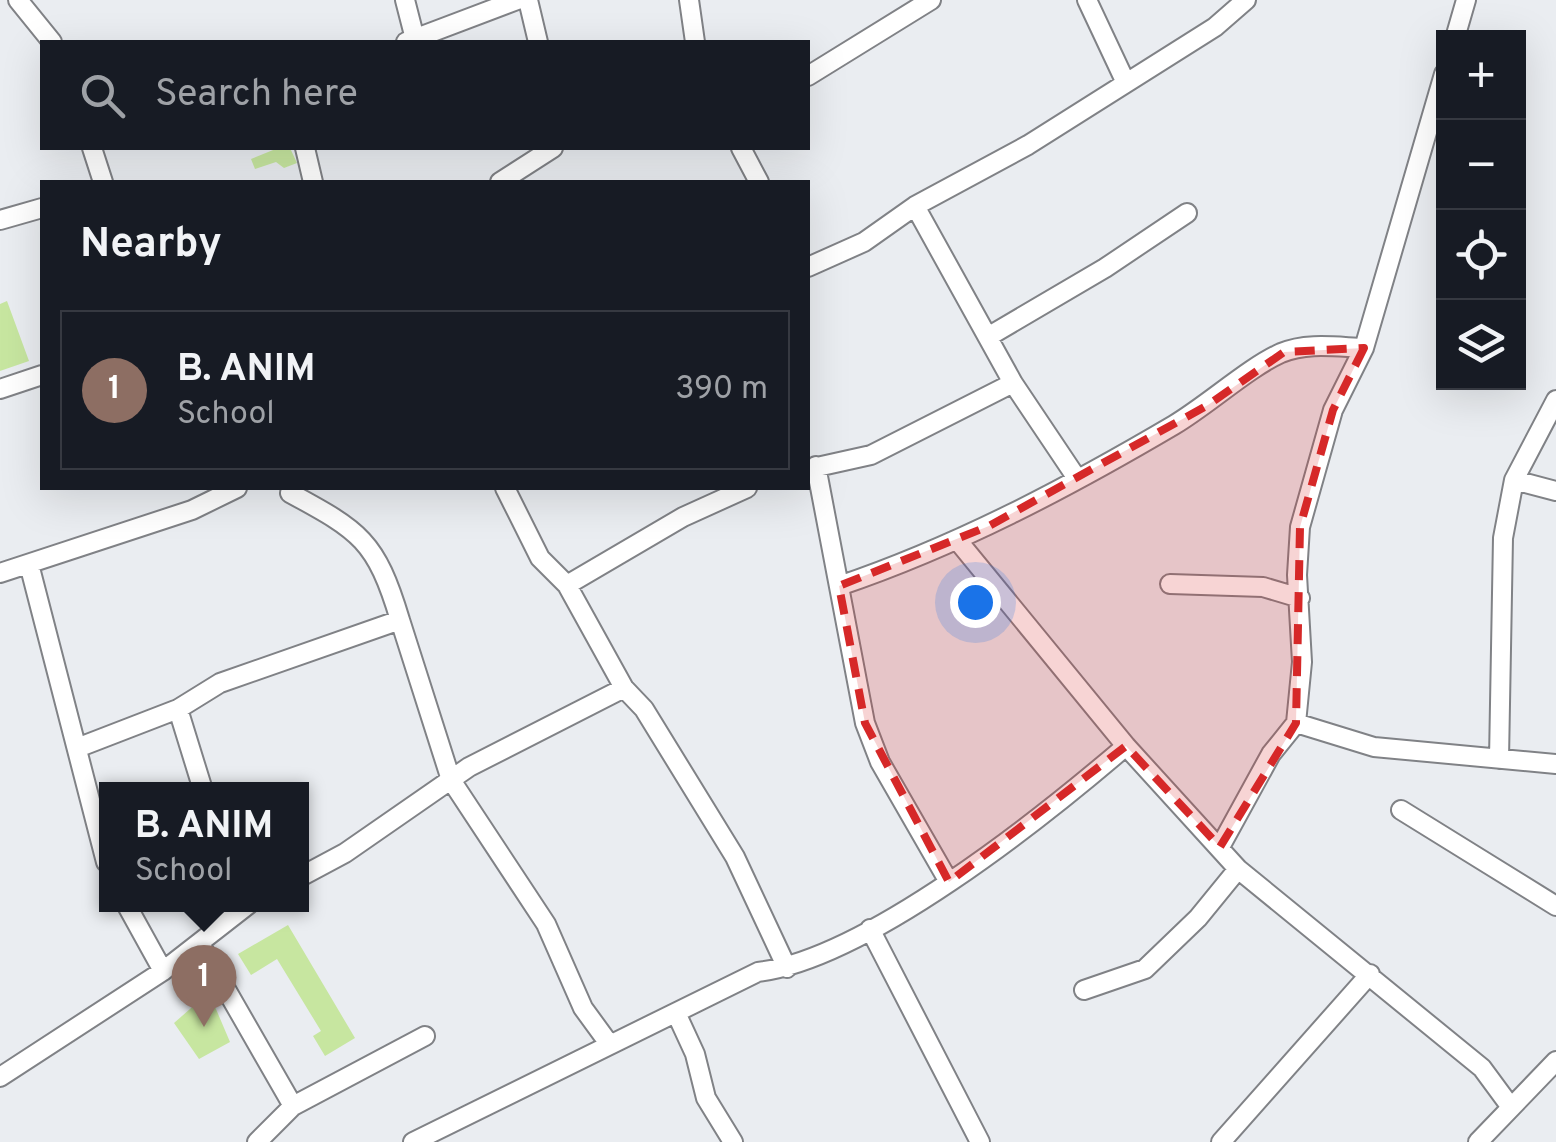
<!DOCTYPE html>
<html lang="en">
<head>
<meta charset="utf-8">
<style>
  :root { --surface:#171b24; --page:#242831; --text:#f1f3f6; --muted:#9ea1a6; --line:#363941; --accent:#a4b18f }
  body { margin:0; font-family:Overpass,sans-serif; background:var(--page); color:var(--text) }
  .controls { position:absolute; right:30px; top:30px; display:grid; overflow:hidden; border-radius:0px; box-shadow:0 10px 40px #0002 }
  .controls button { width:90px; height:90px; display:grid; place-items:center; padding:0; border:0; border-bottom:2px solid var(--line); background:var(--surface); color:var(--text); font:50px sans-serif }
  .you { position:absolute; left:975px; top:602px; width:35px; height:35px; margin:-25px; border:8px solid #fff; border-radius:50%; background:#1a73e8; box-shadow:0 0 0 15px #1a73e833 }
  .badge { display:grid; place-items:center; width:65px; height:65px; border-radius:50%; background:var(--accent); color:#fff; font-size:32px; font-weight:700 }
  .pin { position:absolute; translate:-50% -82px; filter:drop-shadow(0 2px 5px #0008) }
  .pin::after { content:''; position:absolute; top:52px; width:35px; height:30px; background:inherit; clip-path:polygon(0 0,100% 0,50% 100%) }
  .popup { position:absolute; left:99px; top:782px; width:210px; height:130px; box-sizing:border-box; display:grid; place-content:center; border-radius:0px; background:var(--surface); filter:drop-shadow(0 2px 8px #0005); font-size:32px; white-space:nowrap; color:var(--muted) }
  .popup b { font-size:38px; color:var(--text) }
  .popup::after { content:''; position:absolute; left:50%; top:100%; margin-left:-20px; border:20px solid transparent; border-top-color:var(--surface) }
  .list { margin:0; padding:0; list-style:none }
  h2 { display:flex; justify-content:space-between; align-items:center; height:130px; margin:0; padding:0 40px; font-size:42px }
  h2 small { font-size:32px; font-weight:400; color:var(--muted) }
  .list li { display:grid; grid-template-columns:65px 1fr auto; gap:30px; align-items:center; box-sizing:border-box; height:160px; margin:0 20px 20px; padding:0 20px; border:2px solid var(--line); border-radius:0px }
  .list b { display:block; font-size:38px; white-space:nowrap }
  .list p { margin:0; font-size:32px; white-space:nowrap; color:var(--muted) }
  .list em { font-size:32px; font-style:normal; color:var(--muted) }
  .icon { flex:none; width:55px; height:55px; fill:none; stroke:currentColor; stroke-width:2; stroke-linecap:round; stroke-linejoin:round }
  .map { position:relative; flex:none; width:1556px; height:1142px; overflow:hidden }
  .search { position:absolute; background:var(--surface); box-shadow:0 10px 40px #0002; left:40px; top:40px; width:770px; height:110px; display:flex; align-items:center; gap:25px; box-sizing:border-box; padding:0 35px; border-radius:0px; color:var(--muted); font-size:38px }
  .panel { position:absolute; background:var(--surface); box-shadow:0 10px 40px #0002; left:40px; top:180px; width:770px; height:310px; border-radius:0px }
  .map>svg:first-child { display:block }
  .building { fill:#c7e6a0 }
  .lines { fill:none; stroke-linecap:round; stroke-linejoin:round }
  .minor-casing { stroke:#808286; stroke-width:22 }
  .minor { stroke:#fff; stroke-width:18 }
  .marked { fill:#d62828; fill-opacity:0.2; stroke:#d62828; stroke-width:8; stroke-dasharray:20 12; stroke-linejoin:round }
</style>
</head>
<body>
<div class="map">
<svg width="1556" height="1142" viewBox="0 0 1556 1142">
  <rect width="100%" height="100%" fill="#eaedf1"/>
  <path class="building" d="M 278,148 L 290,148 L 297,163 L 284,168 L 276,162 L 255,169 L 251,159 Z
    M 7,301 L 29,361 L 0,371 L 0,304 Z
    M 288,925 L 355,1038 L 325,1056 L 313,1036 L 321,1031 L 277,959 L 251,975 L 238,954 Z
    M 198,1002 L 213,1002 L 230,1042 L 199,1059 L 174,1023 Z"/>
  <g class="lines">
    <defs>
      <path id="minor" d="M 18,0 L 52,42
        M 405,0 L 415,39
        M 528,0 L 538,42
        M 689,0 L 695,42
        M 1087,0 L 1126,83
        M 1455,38 L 1466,0
        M 406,42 L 517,0
        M 808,76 L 931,0
        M 92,148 L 103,182
        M 305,148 L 313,182
        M 741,148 L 759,182
        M 500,182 L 553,148
        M 915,206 L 1013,383 L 1076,477
        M 0,220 L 42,208
        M 808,267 L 864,242 L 915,206 L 1028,145 L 1215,27 L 1246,0
        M 991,335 L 1105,268 L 1187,213
        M 0,389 L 42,375
        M 816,466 L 865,723 L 880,762 L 949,882
        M 808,469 L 871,455 L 1013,383
        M 1514,480 L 1556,491
        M 505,488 L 540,558 L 567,585 L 624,688 L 644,709 L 735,857 L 787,968
        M 958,541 L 1126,746 L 1238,869 L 1482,1068 L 1510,1106
        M 29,564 L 106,862
        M 0,573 L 192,510 L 237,488
        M 1170,584 L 1263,587 L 1300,598
        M 567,585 L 683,517 L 747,488
        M 839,586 C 957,546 1067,488 1174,425 C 1209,404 1248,368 1281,353 C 1307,342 1337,347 1364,348
        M 400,620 L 451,780 L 546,924 L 583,1008 L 610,1045
        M 178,709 L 203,790
        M 1296,723 L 1374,747 L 1556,764
        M 77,748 L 178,709 L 220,683 L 400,620 C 376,540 360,531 290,493
        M 1499,759 L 1503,538 L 1514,480 L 1556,400
        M 1401,810 L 1556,906
        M 1220,847 L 1271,754 L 1296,723 L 1302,662 L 1297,575 L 1300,527 L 1333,410 L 1364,348 L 1444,74
        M 302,876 L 345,853 L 469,767 L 624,688
        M 126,904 L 163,971
        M 870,929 L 980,1142
        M 200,944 L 293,1106 L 257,1142
        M 1084,990 L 1145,969 L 1198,918 L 1238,869
        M 677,1015 L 695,1054 L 706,1098 L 733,1142
        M 0,1077 L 163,971 L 249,904
        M 293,1106 L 425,1036
        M 413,1142 L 758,972 C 866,959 1042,818 1126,746
        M 1221,1142 L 1370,974
        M 1478,1142 L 1556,1061"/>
    </defs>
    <use href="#minor" class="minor-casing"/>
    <use href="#minor" class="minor"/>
  </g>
  <path class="marked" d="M 1364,348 L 1333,410 L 1300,527 L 1296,723 L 1220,847 L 1126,746 L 949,882 L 865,723 L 839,586 L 989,526 L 1208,405 L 1284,352 Z"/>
</svg>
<div class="controls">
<button>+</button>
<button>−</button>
<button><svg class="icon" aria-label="locate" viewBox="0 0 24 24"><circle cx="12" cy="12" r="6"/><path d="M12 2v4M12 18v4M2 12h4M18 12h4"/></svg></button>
<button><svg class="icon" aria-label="layers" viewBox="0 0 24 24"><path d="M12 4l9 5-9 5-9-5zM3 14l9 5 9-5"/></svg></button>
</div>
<div class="you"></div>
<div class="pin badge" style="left:204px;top:1027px;background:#8d6e63">1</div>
<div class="popup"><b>B. ANIM</b>School</div>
<div class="search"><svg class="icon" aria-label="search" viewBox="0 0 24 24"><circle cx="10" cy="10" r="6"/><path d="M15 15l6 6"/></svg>Search here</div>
<section class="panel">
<h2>Nearby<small></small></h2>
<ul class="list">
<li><span class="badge" style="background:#8d6e63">1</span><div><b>B. ANIM</b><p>School</p></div><em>390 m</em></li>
</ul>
</section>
</div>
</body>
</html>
